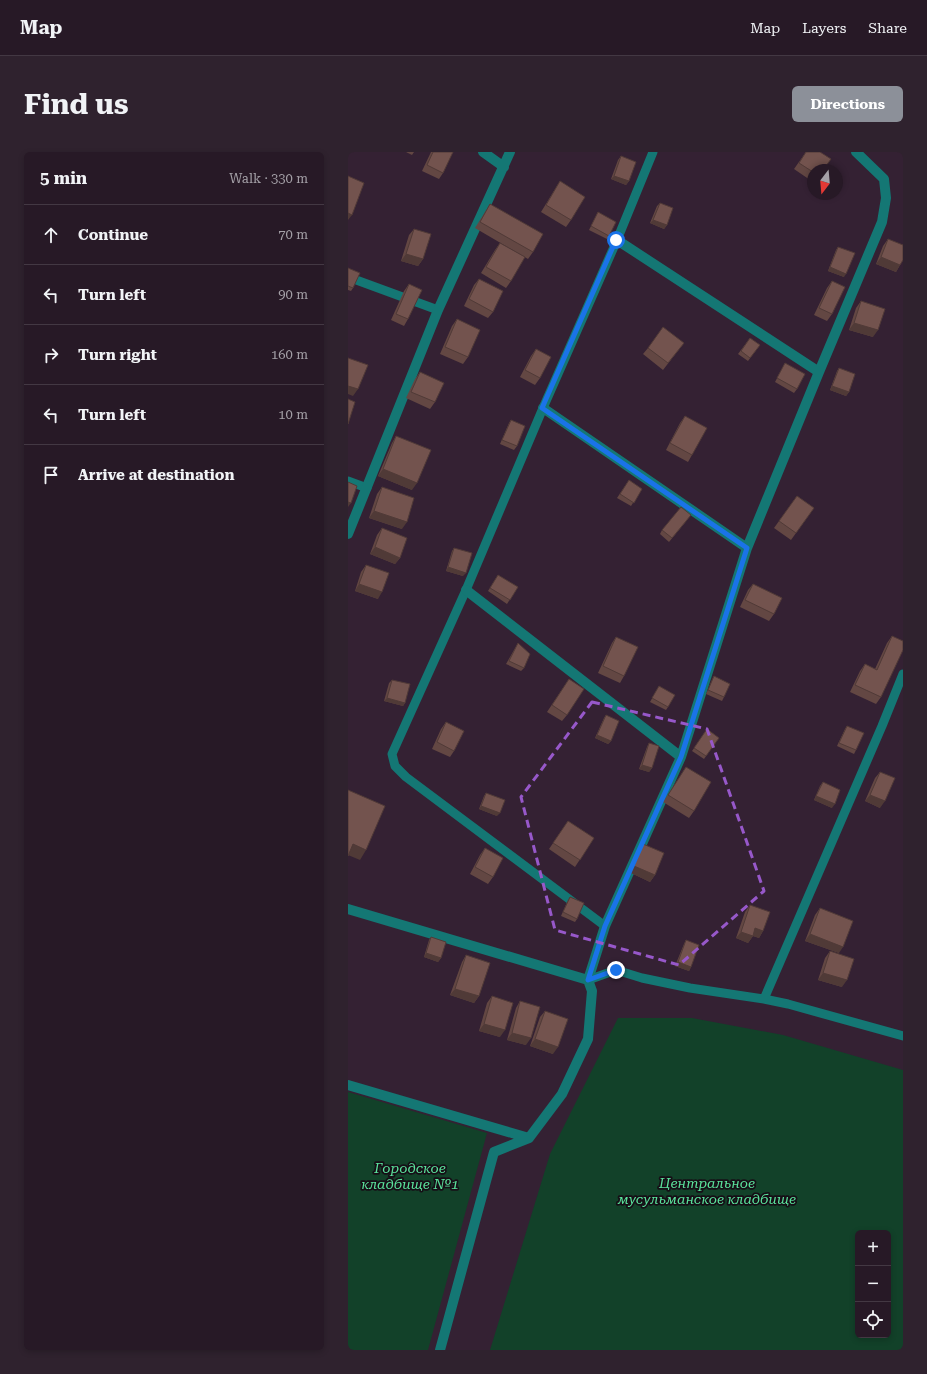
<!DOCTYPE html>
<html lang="en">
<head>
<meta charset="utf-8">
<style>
  :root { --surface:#271926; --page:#2f222e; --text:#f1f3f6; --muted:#a4a0a7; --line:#433843; --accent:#8c9099 }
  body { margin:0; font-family:"Roboto Serif",serif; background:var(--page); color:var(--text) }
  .controls { position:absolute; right:12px; bottom:12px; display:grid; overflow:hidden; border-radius:6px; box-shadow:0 2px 6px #0003 }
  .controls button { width:36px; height:36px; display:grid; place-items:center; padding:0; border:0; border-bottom:1px solid var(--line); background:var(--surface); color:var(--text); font:20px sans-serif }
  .compass { position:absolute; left:459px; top:12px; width:36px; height:36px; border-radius:50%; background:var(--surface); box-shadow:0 2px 6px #0003; rotate:196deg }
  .stop { position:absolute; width:12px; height:12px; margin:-9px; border:3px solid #1a73e8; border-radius:50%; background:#fff }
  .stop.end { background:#1a73e8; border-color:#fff; box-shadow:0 1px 4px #0008 }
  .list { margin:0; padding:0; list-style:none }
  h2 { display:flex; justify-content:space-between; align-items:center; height:52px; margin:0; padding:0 16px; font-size:17px }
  h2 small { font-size:13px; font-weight:400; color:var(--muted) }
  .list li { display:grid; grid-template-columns:26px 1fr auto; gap:12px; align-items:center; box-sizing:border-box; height:60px; padding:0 16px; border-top:1px solid var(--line) }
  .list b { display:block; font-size:15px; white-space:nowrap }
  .list em { font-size:13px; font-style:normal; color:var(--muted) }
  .icon { flex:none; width:22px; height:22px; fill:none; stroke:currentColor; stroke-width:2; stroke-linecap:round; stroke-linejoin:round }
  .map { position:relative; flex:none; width:555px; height:1198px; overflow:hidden; border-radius:6px }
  header { display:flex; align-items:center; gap:24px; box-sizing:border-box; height:56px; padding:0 20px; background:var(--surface); border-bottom:1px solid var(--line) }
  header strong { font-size:19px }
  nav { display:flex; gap:22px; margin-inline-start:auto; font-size:14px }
  .intro { display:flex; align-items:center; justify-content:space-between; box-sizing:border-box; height:96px; padding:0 24px }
  h1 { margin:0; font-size:28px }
  .button { padding:10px 18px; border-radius:6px; background:var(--accent); color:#fff; font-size:14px; font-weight:700 }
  main { display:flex; gap:24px; padding:0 24px }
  aside { flex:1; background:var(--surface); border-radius:6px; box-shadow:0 2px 6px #0003 }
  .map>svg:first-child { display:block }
  .green { fill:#124129; fill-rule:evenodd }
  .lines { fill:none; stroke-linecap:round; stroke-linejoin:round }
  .service { stroke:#147774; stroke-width:9 }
  .minor { stroke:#147774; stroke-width:10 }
  .wall { fill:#634743 }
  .shaded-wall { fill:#503a37 }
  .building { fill:#73534e; stroke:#503a37 }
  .route { stroke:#1a73e8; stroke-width:5 }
  .marked { fill:none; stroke:#9758ca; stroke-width:3; stroke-dasharray:8 5; stroke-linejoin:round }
  .labels { text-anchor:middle; stroke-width:3.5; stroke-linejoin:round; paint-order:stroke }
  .park-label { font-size:14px; font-style:italic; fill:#5ae29b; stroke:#160e16 }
</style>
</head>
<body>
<header>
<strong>Map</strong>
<nav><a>Map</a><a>Layers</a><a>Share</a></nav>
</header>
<div class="intro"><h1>Find us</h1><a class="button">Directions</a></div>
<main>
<aside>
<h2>5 min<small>Walk · 330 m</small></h2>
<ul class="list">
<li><svg class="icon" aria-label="ahead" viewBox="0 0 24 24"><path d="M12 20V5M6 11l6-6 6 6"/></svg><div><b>Continue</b></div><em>70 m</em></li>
<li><svg class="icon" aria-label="left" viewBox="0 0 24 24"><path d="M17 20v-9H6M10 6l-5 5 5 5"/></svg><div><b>Turn left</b></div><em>90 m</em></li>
<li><svg class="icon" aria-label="right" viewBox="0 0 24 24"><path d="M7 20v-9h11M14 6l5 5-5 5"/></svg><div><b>Turn right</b></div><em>160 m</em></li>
<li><svg class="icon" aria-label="left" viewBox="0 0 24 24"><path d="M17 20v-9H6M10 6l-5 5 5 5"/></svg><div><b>Turn left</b></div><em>10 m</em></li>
<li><svg class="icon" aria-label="arrive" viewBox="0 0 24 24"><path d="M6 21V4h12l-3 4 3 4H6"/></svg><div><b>Arrive at destination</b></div></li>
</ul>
</aside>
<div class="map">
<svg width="555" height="1198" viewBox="0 0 555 1198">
  <rect width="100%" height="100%" fill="#342133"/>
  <path class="green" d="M 270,866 L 344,866 L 435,883 L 555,918 L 555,1198 L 142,1198 L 202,1002 ZM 510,1081 L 540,1081 L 540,1183 L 510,1183 Z
    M 0,940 L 139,981 L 80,1198 L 0,1198 Z"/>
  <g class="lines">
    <path class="service" d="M 0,125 L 90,158
      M 0,329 L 19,336
      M 257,774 L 58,625 L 47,614 L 44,602 L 118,438 L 195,256 L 269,88 L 305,0
      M 240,828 L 268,818 L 294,826 L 342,836 L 416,847 L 440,852 L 555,884
      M 416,847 L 534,574 L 555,522"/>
    <path class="minor" d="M 135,0 L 156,15
      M 269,88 L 471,220
      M 195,256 L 399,396
      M 0,382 L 90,158 L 162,0
      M 118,438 L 333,605
      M 0,757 L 240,828
      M 0,933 L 181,986
      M 92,1198 L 146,1000 L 181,986 L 214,942 L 240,887 L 244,839 L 240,828 L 257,774 L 333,605 L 399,396 L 471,220 L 534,70 L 538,46 L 536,27 L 508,0"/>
  </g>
  <path class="wall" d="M 58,0 L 66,0 L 64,3 Z
    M 83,0 L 105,0 L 95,21 L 91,27 L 74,19 Z
    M 458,0 L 465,18 L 465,30 L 446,17 Z
    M 273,4 L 281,29 L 278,33 L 263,27 L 270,8 Z
    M 212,29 L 223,68 L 218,75 L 193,60 Z
    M 312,51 L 319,73 L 316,77 L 302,71 L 309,54 Z
    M 142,52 L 185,100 L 180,107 L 127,76 Z
    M 250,60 L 261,84 L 259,87 L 241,78 Z
    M 66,77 L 75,107 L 70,114 L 53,109 L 61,83 Z
    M 540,87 L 552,113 L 548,120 L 528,112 L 535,94 Z
    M 152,91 L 163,129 L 158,136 L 133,121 L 147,98 Z
    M 490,95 L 496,125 L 480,119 L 488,98 Z
    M 0,116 L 5,136 L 3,139 L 0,138 Z
    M 131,127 L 145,160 L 140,166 L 116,154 L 126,133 Z
    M 484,129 L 484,162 L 479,169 L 466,163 L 479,136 Z
    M 61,132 L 60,167 L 56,174 L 43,168 L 56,139 Z
    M 513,149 L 525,185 L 501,178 L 508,156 Z
    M 109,167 L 120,205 L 115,212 L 92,202 L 104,174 Z
    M 402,186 L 412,193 L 400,209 L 390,202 Z
    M 336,191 L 315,218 L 295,202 L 300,196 Z
    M 188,197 L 192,226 L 187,233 L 172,225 L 183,204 Z
    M 437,211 L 449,237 L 446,241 L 427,230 Z
    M 491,216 L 501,240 L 498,244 L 482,238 L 489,219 Z
    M 72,220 L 87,250 L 82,257 L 58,246 L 67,227 Z
    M 337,264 L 344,303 L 340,310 L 318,298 L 332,271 Z
    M 163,268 L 169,294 L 166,298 L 152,292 L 161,271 Z
    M 48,284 L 64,338 L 30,324 L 44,291 Z
    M 281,328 L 294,337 L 283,354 L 269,346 Z
    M 34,335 L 54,377 L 21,366 L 29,342 Z
    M 449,344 L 466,356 L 443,388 L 426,376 Z
    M 340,367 L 321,390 L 312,382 L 314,378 Z
    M 34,376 L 52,406 L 47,412 L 22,402 L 29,383 Z
    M 106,396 L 115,424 L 98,419 L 104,399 Z
    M 18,413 L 30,447 L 7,439 L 13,420 Z
    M 150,423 L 170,435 L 159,452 L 140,439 Z
    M 405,432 L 426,462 L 421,469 L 392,455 L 400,438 Z
    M 544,484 L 533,545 L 528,552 L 502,540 L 512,519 L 517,512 L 527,517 L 539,491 Z
    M 268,485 L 276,524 L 272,531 L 250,521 L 264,491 Z
    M 170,491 L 176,516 L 173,519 L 158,512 Z
    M 366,524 L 376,545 L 374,549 L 358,542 L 364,528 Z
    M 221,527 L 219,563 L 214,569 L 199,560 Z
    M 44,528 L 57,551 L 55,554 L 36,549 L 41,531 Z
    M 311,534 L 320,555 L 318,558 L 302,550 Z
    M 258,563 L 263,589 L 260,592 L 247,586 L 256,566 Z
    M 98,570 L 106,599 L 102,605 L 84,597 L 93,577 Z
    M 499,574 L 508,598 L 506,602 L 489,594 L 497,577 Z
    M 359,577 L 371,586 L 356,607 L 344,599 Z
    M 301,591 L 304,616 L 301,620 L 291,617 L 299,595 Z
    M 338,615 L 346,659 L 341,666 L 315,650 Z
    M 532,620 L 532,656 L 517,649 L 527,626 Z
    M 475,630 L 484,656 L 466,648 L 472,634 Z
    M 138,641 L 149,664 L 131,657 L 136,644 Z
    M 220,669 L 246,686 L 227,715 L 201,697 Z
    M 295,692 L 307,723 L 302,730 L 281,720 L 290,699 Z
    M 137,696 L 145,725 L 140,732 L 122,722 L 132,703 Z
    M 222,745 L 229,767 L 227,770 L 213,764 L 220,748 Z
    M 402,753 L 415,779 L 411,786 L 405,784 L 400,791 L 388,786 L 397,760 Z
    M 472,756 L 491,801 L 457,789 L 467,763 Z
    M 83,785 L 93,806 L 90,810 L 76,805 L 81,788 Z
    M 338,788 L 343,815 L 341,819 L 327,814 L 336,792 Z
    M 482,799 L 494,835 L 470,828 L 477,806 Z
    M 118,803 L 131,844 L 126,851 L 102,843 L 114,810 Z
    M 144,844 L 152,885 L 131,879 L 139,851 Z
    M 172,849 L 178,893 L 159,888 L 168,856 Z
    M 197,859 L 205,902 L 182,894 L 192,865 Z"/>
  <path class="shaded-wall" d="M 266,24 L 281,29 L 278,33 L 263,27 Z
    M 0,61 L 4,63 L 0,68 Z
    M 305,68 L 319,73 L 316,77 L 302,71 Z
    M 58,102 L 75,107 L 70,114 L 53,109 Z
    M 533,105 L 552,113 L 548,120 L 528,112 Z
    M 482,115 L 498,122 L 496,125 L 480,119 Z
    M 506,171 L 530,178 L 525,185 L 501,178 Z
    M 0,234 L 10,237 L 5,244 L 0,242 Z
    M 484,234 L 501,240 L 498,244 L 482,238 Z
    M 35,317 L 69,331 L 64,338 L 30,324 Z
    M 0,350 L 3,351 L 0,355 Z
    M 26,359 L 59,370 L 54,377 L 21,366 Z
    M 27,395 L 52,406 L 47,412 L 22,402 Z
    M 100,415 L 118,421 L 115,424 L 98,419 Z
    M 11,432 L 34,440 L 30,447 L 7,439 Z
    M 39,546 L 57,551 L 55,554 L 36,549 Z
    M 249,583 L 263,589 L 260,592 L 247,586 Z
    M 294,613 L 304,616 L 301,620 L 291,617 Z
    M 522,643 L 537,649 L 532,656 L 517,649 Z
    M 468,644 L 487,652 L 484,656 L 466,648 Z
    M 133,654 L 152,661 L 149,664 L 131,657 Z
    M 5,692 L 18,698 L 12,708 L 0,703 Z
    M 286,714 L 307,723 L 302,730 L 281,720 Z
    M 407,776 L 415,779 L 411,786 L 402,783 Z
    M 393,780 L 405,784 L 400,791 L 388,786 Z
    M 462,782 L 495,795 L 491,801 L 457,789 Z
    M 78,801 L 93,806 L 90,810 L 76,805 Z
    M 330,810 L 343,815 L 341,819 L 327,814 Z
    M 475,821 L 499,828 L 494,835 L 470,828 Z
    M 107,837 L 131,844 L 126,851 L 102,843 Z
    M 136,872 L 157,878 L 152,885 L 131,879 Z
    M 164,881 L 183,886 L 178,893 L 159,888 Z
    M 187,887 L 210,895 L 205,902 L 182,894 Z"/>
  <path class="building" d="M 85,0 L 105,0 L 95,21 L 79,13 Z
    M 458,0 L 472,0 L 483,7 L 475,18 L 465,18 L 465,20 L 451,11 Z
    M 273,4 L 288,10 L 281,29 L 266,24 Z
    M 0,24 L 16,31 L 4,63 L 0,61 Z
    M 212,29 L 237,45 L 223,68 L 198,53 Z
    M 312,51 L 325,56 L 319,73 L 305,68 Z
    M 142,52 L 195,82 L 185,100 L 132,70 Z
    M 250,60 L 268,70 L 261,84 L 243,74 Z
    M 66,77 L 83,82 L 75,107 L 58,102 Z
    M 540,87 L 555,93 L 555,108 L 552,113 L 533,105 Z
    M 152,91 L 177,105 L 163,129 L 138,115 Z
    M 490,95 L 507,101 L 498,122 L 482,115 Z
    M 0,116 L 12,121 L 5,136 L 0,134 Z
    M 131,127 L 155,139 L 145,160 L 121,147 Z
    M 484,129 L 497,135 L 484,162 L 471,156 Z
    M 61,132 L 74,138 L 60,167 L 48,162 Z
    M 513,149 L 537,157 L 530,178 L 506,171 Z
    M 109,167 L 132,178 L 120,205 L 97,195 Z
    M 315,175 L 336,191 L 320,211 L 300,196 Z
    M 402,186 L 412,193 L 402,206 L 393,199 Z
    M 188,197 L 203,205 L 192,226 L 177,218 Z
    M 0,206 L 20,213 L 10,237 L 0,234 Z
    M 437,211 L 457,222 L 449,237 L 429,226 Z
    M 491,216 L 507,222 L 501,240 L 484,234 Z
    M 72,220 L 96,231 L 87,250 L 63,240 Z
    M 0,247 L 7,250 L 0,272 Z
    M 337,264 L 359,276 L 344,303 L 322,291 Z
    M 163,268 L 177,274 L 169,294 L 154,288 Z
    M 48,284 L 83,298 L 69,331 L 35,317 Z
    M 281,328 L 294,337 L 286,351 L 272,342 Z
    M 0,330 L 9,334 L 3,351 L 0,350 Z
    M 34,335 L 66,346 L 59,370 L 26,359 Z
    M 449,344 L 466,356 L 448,381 L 431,369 Z
    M 333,355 L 343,363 L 324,386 L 314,378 Z
    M 34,376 L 59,386 L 52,406 L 27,395 Z
    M 106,396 L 124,401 L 118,421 L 100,415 Z
    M 18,413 L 41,421 L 34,440 L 11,432 Z
    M 150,423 L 170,435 L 162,448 L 142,436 Z
    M 405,432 L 434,446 L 426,462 L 397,448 Z
    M 544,484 L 555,489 L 555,498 L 533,545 L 507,533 L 517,512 L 529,518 Z
    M 268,485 L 290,495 L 276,524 L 255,514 Z
    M 170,491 L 182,502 L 176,516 L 161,509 Z
    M 366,524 L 382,532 L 376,545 L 360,538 Z
    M 221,527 L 236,537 L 219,563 L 204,553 Z
    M 44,528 L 62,532 L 57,551 L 39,546 Z
    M 311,534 L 327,543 L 320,555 L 304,546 Z
    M 258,563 L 271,569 L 263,589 L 249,583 Z
    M 98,570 L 116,579 L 106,599 L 89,590 Z
    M 499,574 L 516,581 L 508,598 L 491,591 Z
    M 359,577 L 371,586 L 358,604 L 346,596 Z
    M 301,591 L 311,594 L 304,616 L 294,613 Z
    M 338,615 L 363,630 L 346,659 L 320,643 Z
    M 532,620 L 547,626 L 537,649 L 522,643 Z
    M 475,630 L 492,638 L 487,652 L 468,644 Z
    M 0,638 L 37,654 L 18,698 L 5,692 L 0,704 Z
    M 138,641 L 157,648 L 152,661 L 133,654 Z
    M 220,669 L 246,686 L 232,708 L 205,691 Z
    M 295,692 L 316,701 L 307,723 L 286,714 Z
    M 137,696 L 155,706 L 145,725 L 127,715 Z
    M 222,745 L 236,751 L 229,767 L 215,760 Z
    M 402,753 L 422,760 L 415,779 L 407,776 L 405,784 L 393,780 Z
    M 472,756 L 505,769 L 495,795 L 462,782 Z
    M 83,785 L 98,790 L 93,806 L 78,801 Z
    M 338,788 L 351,793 L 343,815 L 330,810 Z
    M 482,799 L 506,807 L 499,828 L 475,821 Z
    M 118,803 L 142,811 L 131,844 L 107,837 Z
    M 144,844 L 165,851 L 157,878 L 136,872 Z
    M 172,849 L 192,855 L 183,886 L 164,881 Z
    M 197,859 L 220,867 L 210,895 L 187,887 Z"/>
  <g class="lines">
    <path class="route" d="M 268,818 L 240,828 L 257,774 L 333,605 L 399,396 L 194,256 L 268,88"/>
  </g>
  <path class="marked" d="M 244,550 L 359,577 L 416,739 L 331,813 L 207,778 L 173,645 Z"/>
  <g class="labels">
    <g class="park-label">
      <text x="62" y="1021">Городское<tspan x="62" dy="16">кладбище №1</tspan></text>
      <text x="359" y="1036">Центральное<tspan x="359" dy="16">мусульманское кладбище</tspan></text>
    </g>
  </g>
</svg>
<div class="controls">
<button>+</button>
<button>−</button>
<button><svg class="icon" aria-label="locate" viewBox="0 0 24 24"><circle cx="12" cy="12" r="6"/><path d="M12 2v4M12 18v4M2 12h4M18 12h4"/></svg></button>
</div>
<svg class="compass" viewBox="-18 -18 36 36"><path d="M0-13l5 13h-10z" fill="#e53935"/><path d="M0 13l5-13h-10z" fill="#a4a0a7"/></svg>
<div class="stop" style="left:268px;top:88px"></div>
<div class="stop end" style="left:268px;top:818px"></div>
</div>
</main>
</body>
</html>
